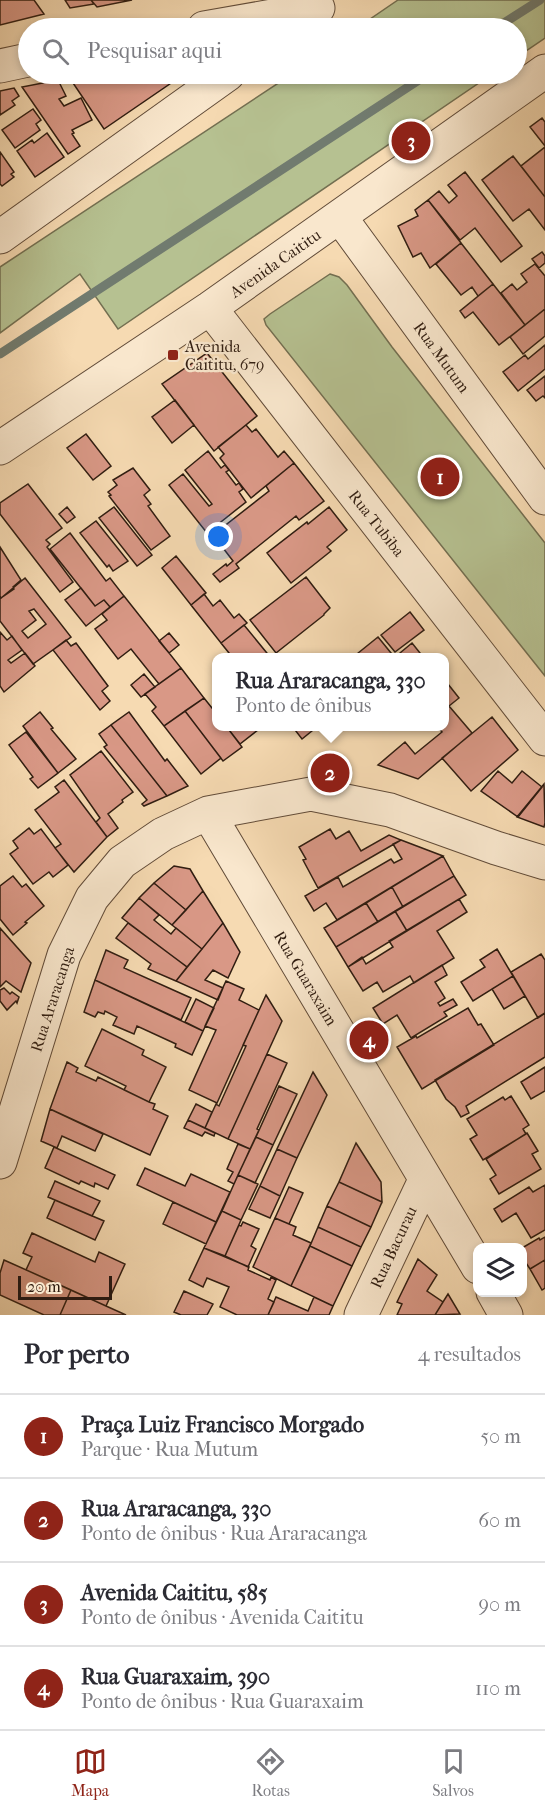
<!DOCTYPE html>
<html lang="pt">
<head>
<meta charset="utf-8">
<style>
  :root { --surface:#fff; --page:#f2f2f3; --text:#2b2b33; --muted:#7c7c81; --line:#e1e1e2; --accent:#8f2418 }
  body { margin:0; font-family:"IM FELL French Canon",serif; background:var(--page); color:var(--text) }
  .controls { position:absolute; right:18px; bottom:18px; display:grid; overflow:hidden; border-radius:12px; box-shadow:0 3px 9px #0003 }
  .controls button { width:54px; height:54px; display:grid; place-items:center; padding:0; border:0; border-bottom:2px solid var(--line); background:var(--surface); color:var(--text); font:30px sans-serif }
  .scale { position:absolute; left:18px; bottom:15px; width:94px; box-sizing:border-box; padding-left:6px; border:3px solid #301d11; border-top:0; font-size:16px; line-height:21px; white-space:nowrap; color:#301d11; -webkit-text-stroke:4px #f9e7cd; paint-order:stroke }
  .you { position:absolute; left:219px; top:537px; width:21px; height:21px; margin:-15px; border:4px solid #fff; border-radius:50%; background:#1a73e8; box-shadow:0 0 0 9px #1a73e833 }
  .badge { display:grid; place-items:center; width:39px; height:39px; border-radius:50%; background:var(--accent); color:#fff; font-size:20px; font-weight:700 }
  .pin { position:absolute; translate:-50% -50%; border:3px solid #fff; box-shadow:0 2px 6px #0006 }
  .popup { position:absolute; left:212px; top:653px; width:237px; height:78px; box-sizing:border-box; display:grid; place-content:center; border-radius:12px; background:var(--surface); filter:drop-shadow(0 2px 4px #0005); font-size:20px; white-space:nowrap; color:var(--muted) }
  .popup b { font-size:22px; color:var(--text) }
  .popup::after { content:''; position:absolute; left:50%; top:100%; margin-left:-12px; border:12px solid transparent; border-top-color:var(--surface) }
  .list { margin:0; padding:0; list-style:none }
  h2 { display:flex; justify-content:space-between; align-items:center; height:78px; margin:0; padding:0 24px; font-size:26px }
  h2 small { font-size:20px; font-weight:400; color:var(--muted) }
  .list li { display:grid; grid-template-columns:39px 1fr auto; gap:18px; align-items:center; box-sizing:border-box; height:84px; padding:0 24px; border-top:2px solid var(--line) }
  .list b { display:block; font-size:22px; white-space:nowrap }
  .list p { margin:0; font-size:20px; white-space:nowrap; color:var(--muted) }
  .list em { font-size:20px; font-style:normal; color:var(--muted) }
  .icon { flex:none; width:33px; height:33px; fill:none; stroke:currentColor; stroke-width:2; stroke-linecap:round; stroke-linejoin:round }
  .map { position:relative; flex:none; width:545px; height:1315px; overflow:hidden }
  .search { position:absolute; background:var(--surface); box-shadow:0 3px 9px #0003; left:18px; right:18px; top:18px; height:66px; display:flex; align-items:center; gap:15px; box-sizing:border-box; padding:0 21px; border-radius:33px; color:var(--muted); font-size:22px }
  .sheet { height:414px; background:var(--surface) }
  nav { display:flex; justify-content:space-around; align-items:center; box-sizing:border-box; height:84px; border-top:2px solid var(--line); background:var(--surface); font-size:16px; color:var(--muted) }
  nav a { display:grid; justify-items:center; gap:3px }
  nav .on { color:var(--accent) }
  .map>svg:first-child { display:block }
  .green { fill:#b6c191; stroke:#736f51; stroke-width:1.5 }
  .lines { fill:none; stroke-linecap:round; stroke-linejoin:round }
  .stream { stroke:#717b6f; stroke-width:9 }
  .building { fill:#d99886; stroke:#301d11; stroke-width:1.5; fill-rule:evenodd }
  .street-casing { stroke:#624c39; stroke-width:35 }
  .street { stroke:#f9e7cd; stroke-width:33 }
  .poi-dot { fill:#8f2418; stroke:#f9e7cd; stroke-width:2 }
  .labels { text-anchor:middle; stroke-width:4.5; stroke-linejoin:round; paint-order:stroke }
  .street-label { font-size:16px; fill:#301d11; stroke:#f9e7cd }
  .poi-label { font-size:16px; fill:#301d11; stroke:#f9e7cd; text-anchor:start }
</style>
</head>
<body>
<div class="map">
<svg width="545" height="1315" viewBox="0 0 545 1315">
  <rect width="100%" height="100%" fill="#f6dab2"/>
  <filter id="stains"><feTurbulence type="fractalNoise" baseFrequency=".00333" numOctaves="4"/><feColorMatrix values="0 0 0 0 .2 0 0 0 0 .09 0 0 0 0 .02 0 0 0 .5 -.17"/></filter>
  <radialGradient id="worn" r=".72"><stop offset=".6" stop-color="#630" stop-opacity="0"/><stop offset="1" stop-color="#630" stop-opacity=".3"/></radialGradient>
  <path class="green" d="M 398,0 L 545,0 L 545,38 L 517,57 L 516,28 L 357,28 Z
    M 292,74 L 492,74 L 118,329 L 80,274 L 0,333 L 0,267 Z
    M 330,274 L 339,277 L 347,285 L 392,347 L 545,543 L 545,676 L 266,325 L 264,319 L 270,314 Z"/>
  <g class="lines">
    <path class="stream" d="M 496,28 L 540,0
      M 0,354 L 428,74"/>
  </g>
  <path class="building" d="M 0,0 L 34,0 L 44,14 L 0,25 Z
    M 65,0 L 91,0 L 94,4 L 70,8 Z
    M 91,0 L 132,0 L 97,7 Z
    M 101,74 L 175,74 L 177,79 L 104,129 L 69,77 L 81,75 L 85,82 Z
    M 58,80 L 66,96 L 59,99 L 64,106 L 81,98 L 92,120 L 72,130 L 74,133 L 72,134 L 80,146 L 68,154 L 22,87 Z
    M 14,88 L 19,96 L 12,101 L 15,105 L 0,115 L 0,91 Z
    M 33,109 L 41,120 L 36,124 L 40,130 L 15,148 L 2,130 Z
    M 542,118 L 545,122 L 545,146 L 530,127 Z
    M 47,133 L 64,157 L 35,177 L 17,151 L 32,140 L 34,143 Z
    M 545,147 L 545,197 L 521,166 Z
    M 0,152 L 14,172 L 11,174 L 14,177 L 2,186 L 0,184 Z
    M 513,156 L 545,197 L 545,230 L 529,209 L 513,221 L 482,180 Z
    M 465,172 L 522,246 L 501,262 L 475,228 L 460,240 L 428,200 L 439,191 L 449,203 L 457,196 L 448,185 Z
    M 428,200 L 461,243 L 430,268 L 421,253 L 413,257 L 398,226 L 418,216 L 415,210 Z
    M 461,243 L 493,284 L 478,296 L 472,287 L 461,295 L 436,264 Z
    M 542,252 L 545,256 L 545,263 L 539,268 L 532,259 Z
    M 535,264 L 545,276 L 545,309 L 525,325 L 501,293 L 512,284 L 517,290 L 527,282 L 521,274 Z
    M 493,284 L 525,325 L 499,345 L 473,312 L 465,318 L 460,311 Z
    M 545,309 L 545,336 L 523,354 L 510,337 Z
    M 545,345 L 545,369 L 518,391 L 503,372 L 525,355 L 528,359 Z
    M 207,353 L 257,416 L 214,451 L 162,384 Z
    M 545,376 L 545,398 L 543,396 L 536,401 L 527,390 Z
    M 175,400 L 194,425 L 172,443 L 152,417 Z
    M 246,425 L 252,432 L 256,429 L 278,457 L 284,451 L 294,463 L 251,498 L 220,458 L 224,454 L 218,447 Z
    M 86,434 L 111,466 L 93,480 L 67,448 Z
    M 208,451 L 221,468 L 225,465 L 229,470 L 226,472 L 236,485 L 239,483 L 243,489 L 239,492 L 246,502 L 207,533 L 169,485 L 183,474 L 209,506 L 212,504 L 185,470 Z
    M 294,463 L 324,501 L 299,520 L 296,516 L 236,564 L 239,568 L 220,582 L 213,574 L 226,564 L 227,566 L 233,561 L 213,535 L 269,491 L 266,486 Z
    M 133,468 L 150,490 L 144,495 L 151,504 L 148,506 L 170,536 L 151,550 L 109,496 L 111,495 L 108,492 L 117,485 L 113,480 Z
    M 28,484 L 62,528 L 46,540 L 50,544 L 47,547 L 73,582 L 60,592 L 0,514 L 0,503 Z
    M 67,507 L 75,517 L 67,523 L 59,514 Z
    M 114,507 L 152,555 L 137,566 L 99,518 Z
    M 329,507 L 347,530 L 327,547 L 331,551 L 291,583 L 267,553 L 307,522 L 308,524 Z
    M 96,521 L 128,561 L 113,571 L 109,565 L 107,567 L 80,533 Z
    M 70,533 L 106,581 L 110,578 L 124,596 L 110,607 L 104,600 L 95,606 L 50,549 Z
    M 0,547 L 21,580 L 13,587 L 14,589 L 1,598 L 0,596 Z
    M 176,556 L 206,593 L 191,605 L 162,568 Z
    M 306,577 L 330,608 L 324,614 L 324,615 L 276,653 L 250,620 Z
    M 25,578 L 71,637 L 33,664 L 0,621 L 0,599 ZM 34,609 L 46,624 L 28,638 L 22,631 L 36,620 L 29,611 Z
    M 81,588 L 95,606 L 104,600 L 110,607 L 86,626 L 65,600 Z
    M 204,594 L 213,606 L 220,600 L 234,618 L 239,614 L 247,623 L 221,643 L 191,605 Z
    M 124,596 L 181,668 L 159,684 L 131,649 L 118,659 L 95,629 L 107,620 L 102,614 Z
    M 410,612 L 424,630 L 395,652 L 381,635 Z
    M 244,625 L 271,658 L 233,658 L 221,643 Z
    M 0,632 L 7,640 L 12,636 L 22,650 L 8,660 L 11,663 L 25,653 L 35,666 L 4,692 L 0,686 Z
    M 169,633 L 179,645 L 169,653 L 159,641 Z
    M 378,637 L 391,653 L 385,658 L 352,658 Z
    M 66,640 L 71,646 L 76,643 L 108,686 L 102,691 L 110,701 L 100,710 L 53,650 Z
    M 412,643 L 424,658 L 394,658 Z
    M 181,668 L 204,698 L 164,726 L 152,711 L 156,707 L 145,694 Z
    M 144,674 L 155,687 L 141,697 L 131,685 Z
    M 444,679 L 459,698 L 444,710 Z
    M 204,698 L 216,713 L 216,726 L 226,726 L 242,747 L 223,761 L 185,711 Z
    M 449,706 L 472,733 L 418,779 L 378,765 L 405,742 L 415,754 L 442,732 L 437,726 L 444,726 L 444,710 Z
    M 185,711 L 221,758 L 201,774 L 164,726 Z
    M 40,712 L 53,728 L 51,729 L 76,759 L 58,773 L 23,726 Z
    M 129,712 L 165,761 L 167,759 L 188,786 L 167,796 L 111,725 Z
    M 492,717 L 518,750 L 471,791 L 442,758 Z
    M 111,725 L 167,796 L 144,806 L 142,804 L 147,800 L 104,747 L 107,745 L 99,734 Z
    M 226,726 L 263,726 L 240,744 Z
    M 292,726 L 318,726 L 302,739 Z
    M 26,732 L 58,773 L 38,788 L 30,779 L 33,777 L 9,745 Z
    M 101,751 L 133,792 L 122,800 L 123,802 L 108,814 L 118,828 L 107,837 L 96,822 L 100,818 L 70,775 Z
    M 498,771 L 512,783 L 522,771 L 542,787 L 518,817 L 481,791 Z
    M 64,780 L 107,837 L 74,872 L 55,848 L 61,844 L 35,810 L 59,792 L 55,787 Z
    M 544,784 L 545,823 L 544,827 L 517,817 Z
    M 29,828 L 34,834 L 41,829 L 68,865 L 53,877 L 49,872 L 33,884 L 10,854 L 18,848 L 13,841 Z
    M 330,829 L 336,839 L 349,831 L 361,851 L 389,835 L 401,840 L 318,888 L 303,860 L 306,859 L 299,847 Z
    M 401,840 L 443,856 L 337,920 L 326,903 L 314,911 L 305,896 L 338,877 L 343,887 L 391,859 L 394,863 L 402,859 L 393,844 Z
    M 443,856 L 454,876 L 403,907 L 392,887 Z
    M 174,866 L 190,869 L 203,891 L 186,910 L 154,883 Z
    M 13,876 L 22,887 L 26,884 L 44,906 L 25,922 L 27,923 L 13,935 L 0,919 L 0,886 Z
    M 454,876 L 466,895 L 407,931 L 395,911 Z
    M 154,883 L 186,910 L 172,925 L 139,898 Z
    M 392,887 L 403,907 L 378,922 L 366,903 Z
    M 203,891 L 223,923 L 202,949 L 172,925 Z
    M 139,898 L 159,915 L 154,920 L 171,934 L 176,928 L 202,949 L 187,967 L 122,918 Z
    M 459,899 L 467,912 L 437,931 L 454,958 L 414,983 L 410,976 L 383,992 L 377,982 L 363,991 L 348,967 L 362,957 L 366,964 L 393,947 L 389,941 Z
    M 366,903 L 378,922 L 336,947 L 324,928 Z
    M 395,911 L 407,931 L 348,967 L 336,947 Z
    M 128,923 L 187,967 L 176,981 L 148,969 L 151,964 L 116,938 Z
    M 223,923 L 240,952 L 228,978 L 213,970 L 205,980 L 223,988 L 218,1000 L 176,981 Z
    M 0,928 L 31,963 L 21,992 L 6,981 L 0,987 Z
    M 497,949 L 513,976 L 473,1001 L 461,982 L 485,967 L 480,960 Z
    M 106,950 L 128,960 L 124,968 L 191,998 L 181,1020 L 95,980 Z
    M 541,954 L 545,960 L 545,1013 L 538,1018 L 511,972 Z
    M 442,965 L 447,975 L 435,982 L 445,998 L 438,1003 L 440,1006 L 453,999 L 457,1005 L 444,1012 L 447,1016 L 411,1038 L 397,1015 L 383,1024 L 373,1008 Z
    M 513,976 L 525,996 L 504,1009 L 492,989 Z
    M 95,980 L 203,1031 L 192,1055 L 175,1047 L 176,1044 L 137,1026 L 134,1034 L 113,1025 L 117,1017 L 105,1011 L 104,1014 L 98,1012 L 95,1017 L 84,1012 Z
    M 226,981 L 244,989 L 239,1000 L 259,1010 L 217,1103 L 189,1090 L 216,1030 L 205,1026 Z
    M 4,988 L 10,994 L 12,992 L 19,997 L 17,1003 L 16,1001 L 7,1010 L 0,1001 L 0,990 Z
    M 266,995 L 282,1021 L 228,1139 L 205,1128 L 216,1104 L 219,1106 L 246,1046 L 243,1045 Z
    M 196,999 L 214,1008 L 203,1031 L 185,1022 Z
    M 468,1008 L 478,1025 L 481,1024 L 494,1045 L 422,1089 L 397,1047 L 416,1036 L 417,1038 Z
    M 545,1013 L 545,1057 L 466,1106 L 469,1113 L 461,1117 L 455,1107 L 446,1099 L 435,1080 Z
    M 102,1029 L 144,1050 L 142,1055 L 166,1067 L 149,1102 L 124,1090 L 126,1086 L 85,1066 Z
    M 267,1054 L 287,1063 L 257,1129 L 259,1130 L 250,1149 L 228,1139 Z
    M 67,1062 L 78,1068 L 76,1072 L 96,1081 L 98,1077 L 149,1102 L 155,1104 L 153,1109 L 168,1116 L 150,1155 L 50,1109 Z
    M 545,1067 L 545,1091 L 531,1099 L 521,1082 Z
    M 313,1072 L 327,1095 L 297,1158 L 277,1149 Z
    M 279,1086 L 297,1094 L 273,1145 L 256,1137 Z
    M 511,1096 L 529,1125 L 523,1129 L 526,1134 L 483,1160 L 470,1139 L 477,1135 L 467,1119 L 503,1097 L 505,1100 Z
    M 196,1104 L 212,1112 L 205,1128 L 188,1120 Z
    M 50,1109 L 103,1134 L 95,1151 L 62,1136 L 57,1148 L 41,1141 Z
    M 188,1120 L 215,1133 L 214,1136 L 205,1132 L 202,1136 L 184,1128 Z
    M 527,1133 L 538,1151 L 532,1154 L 541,1169 L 499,1194 L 490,1179 L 496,1175 L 486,1159 Z
    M 256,1137 L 273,1145 L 255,1183 L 238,1175 Z
    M 356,1143 L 381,1182 L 382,1202 L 339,1182 Z
    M 238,1144 L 250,1149 L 234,1184 L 228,1181 L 233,1172 L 227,1169 Z
    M 54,1147 L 115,1175 L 108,1189 L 95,1183 L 94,1187 L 81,1181 L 79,1184 L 45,1168 Z
    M 277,1149 L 297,1158 L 280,1196 L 260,1186 Z
    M 145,1168 L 185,1186 L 191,1174 L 230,1192 L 216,1222 L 137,1185 Z
    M 238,1175 L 258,1184 L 241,1220 L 222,1211 Z
    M 55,1181 L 100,1201 L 92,1216 L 48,1197 Z
    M 339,1182 L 382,1202 L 371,1227 L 327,1206 Z
    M 545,1185 L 545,1230 L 531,1238 L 516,1213 L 502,1222 L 494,1209 L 529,1187 L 533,1192 Z
    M 260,1186 L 280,1196 L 270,1218 L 249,1209 Z
    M 289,1187 L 303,1193 L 289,1224 L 275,1218 Z
    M 55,1200 L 104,1221 L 95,1240 L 47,1218 Z
    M 173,1202 L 216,1222 L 206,1244 L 163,1224 Z
    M 327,1206 L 371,1227 L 361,1247 L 318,1227 Z
    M 222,1211 L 241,1220 L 225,1256 L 204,1248 Z
    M 275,1218 L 296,1227 L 293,1235 L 311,1243 L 291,1286 L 253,1267 Z
    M 243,1222 L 259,1229 L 251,1246 L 256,1249 L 248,1267 L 225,1256 L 239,1225 L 241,1226 Z
    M 318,1227 L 361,1247 L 352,1266 L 310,1246 Z
    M 32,1233 L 95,1262 L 99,1252 L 125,1264 L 106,1306 L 26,1270 L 32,1257 L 23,1253 Z
    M 545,1237 L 545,1260 L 530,1269 L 522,1257 L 522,1248 L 539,1238 L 540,1240 Z
    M 310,1246 L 352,1266 L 333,1306 L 291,1286 Z
    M 204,1248 L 249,1267 L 248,1270 L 270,1280 L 271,1277 L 276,1280 L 268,1299 L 274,1302 L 268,1315 L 237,1315 L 220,1307 L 229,1287 L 207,1278 L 203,1287 L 189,1280 Z
    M 418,1259 L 437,1275 L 427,1291 L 443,1302 L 435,1315 L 397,1315 L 402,1304 L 397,1302 Z
    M 4,1260 L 71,1290 L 60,1315 L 44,1315 L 0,1295 L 0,1273 Z
    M 545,1260 L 545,1288 L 542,1290 L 530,1269 Z
    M 71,1290 L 106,1306 L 126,1315 L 60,1315 Z
    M 184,1291 L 213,1304 L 207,1315 L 181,1315 L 174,1312 Z
    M 448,1294 L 460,1314 L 435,1315 L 443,1302 Z
    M 276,1297 L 308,1311 L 314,1297 L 333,1306 L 329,1315 L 268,1315 Z"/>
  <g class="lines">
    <defs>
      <path id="street" d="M 204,28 L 318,8
        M 0,66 L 28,60
        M 340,217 L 545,498
        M 0,237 L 228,74
        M 210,308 L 545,739
        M 0,448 L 210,308 L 545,71
        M 208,813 L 478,1267
        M 0,1162 L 64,955 L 92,898 L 122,862 L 163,834 L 208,813 L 311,794 L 390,810 L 496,848 L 545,863
        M 493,1292 L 506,1315
        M 361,1315 L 425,1180"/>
    </defs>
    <use href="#street" class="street-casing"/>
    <use href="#street" class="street"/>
  </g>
  <rect class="poi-dot" x="167" y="349" width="12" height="12" rx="3"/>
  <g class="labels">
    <g class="street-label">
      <text transform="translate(275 263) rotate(-35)" y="6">Avenida Caititu</text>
      <text transform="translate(442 357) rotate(54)" y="6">Rua Mutum</text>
      <text transform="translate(377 523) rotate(52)" y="6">Rua Tubiba</text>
      <text transform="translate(306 978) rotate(59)" y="6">Rua Guaraxaim</text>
      <text transform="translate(52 999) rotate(-72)" y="6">Rua Araracanga</text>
      <text transform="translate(393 1247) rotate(-65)" y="6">Rua Bacurau</text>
    </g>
    <g class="poi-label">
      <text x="185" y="352">Avenida<tspan x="185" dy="18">Caititu, 679</tspan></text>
    </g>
  </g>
  <rect width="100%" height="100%" filter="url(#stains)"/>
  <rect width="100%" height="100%" fill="url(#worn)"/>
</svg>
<div class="controls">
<button><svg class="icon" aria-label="layers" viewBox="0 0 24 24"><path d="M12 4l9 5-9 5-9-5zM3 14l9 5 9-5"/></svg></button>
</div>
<div class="scale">20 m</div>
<div class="you"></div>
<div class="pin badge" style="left:440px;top:477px">1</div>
<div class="pin badge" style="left:330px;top:773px">2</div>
<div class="popup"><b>Rua Araracanga, 330</b>Ponto de ônibus</div>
<div class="pin badge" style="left:411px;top:141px">3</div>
<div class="pin badge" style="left:369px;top:1040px">4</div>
<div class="search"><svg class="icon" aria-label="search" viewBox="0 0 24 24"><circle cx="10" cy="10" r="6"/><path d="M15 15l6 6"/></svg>Pesquisar aqui</div>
</div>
<section class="sheet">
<h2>Por perto<small>4 resultados</small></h2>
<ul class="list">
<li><span class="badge">1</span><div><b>Praça Luiz Francisco Morgado</b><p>Parque · Rua Mutum</p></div><em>50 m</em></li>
<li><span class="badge">2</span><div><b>Rua Araracanga, 330</b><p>Ponto de ônibus · Rua Araracanga</p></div><em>60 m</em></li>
<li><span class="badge">3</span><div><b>Avenida Caititu, 585</b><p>Ponto de ônibus · Avenida Caititu</p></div><em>90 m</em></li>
<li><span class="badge">4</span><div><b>Rua Guaraxaim, 390</b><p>Ponto de ônibus · Rua Guaraxaim</p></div><em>110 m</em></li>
</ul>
</section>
<nav>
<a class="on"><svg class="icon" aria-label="map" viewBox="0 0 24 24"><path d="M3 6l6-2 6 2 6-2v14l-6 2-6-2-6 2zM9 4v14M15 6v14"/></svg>Mapa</a>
<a><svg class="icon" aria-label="directions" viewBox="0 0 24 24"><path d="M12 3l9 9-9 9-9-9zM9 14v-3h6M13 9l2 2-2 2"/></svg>Rotas</a>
<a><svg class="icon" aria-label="saved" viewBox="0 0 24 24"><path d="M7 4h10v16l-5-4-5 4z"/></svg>Salvos</a>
</nav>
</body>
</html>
